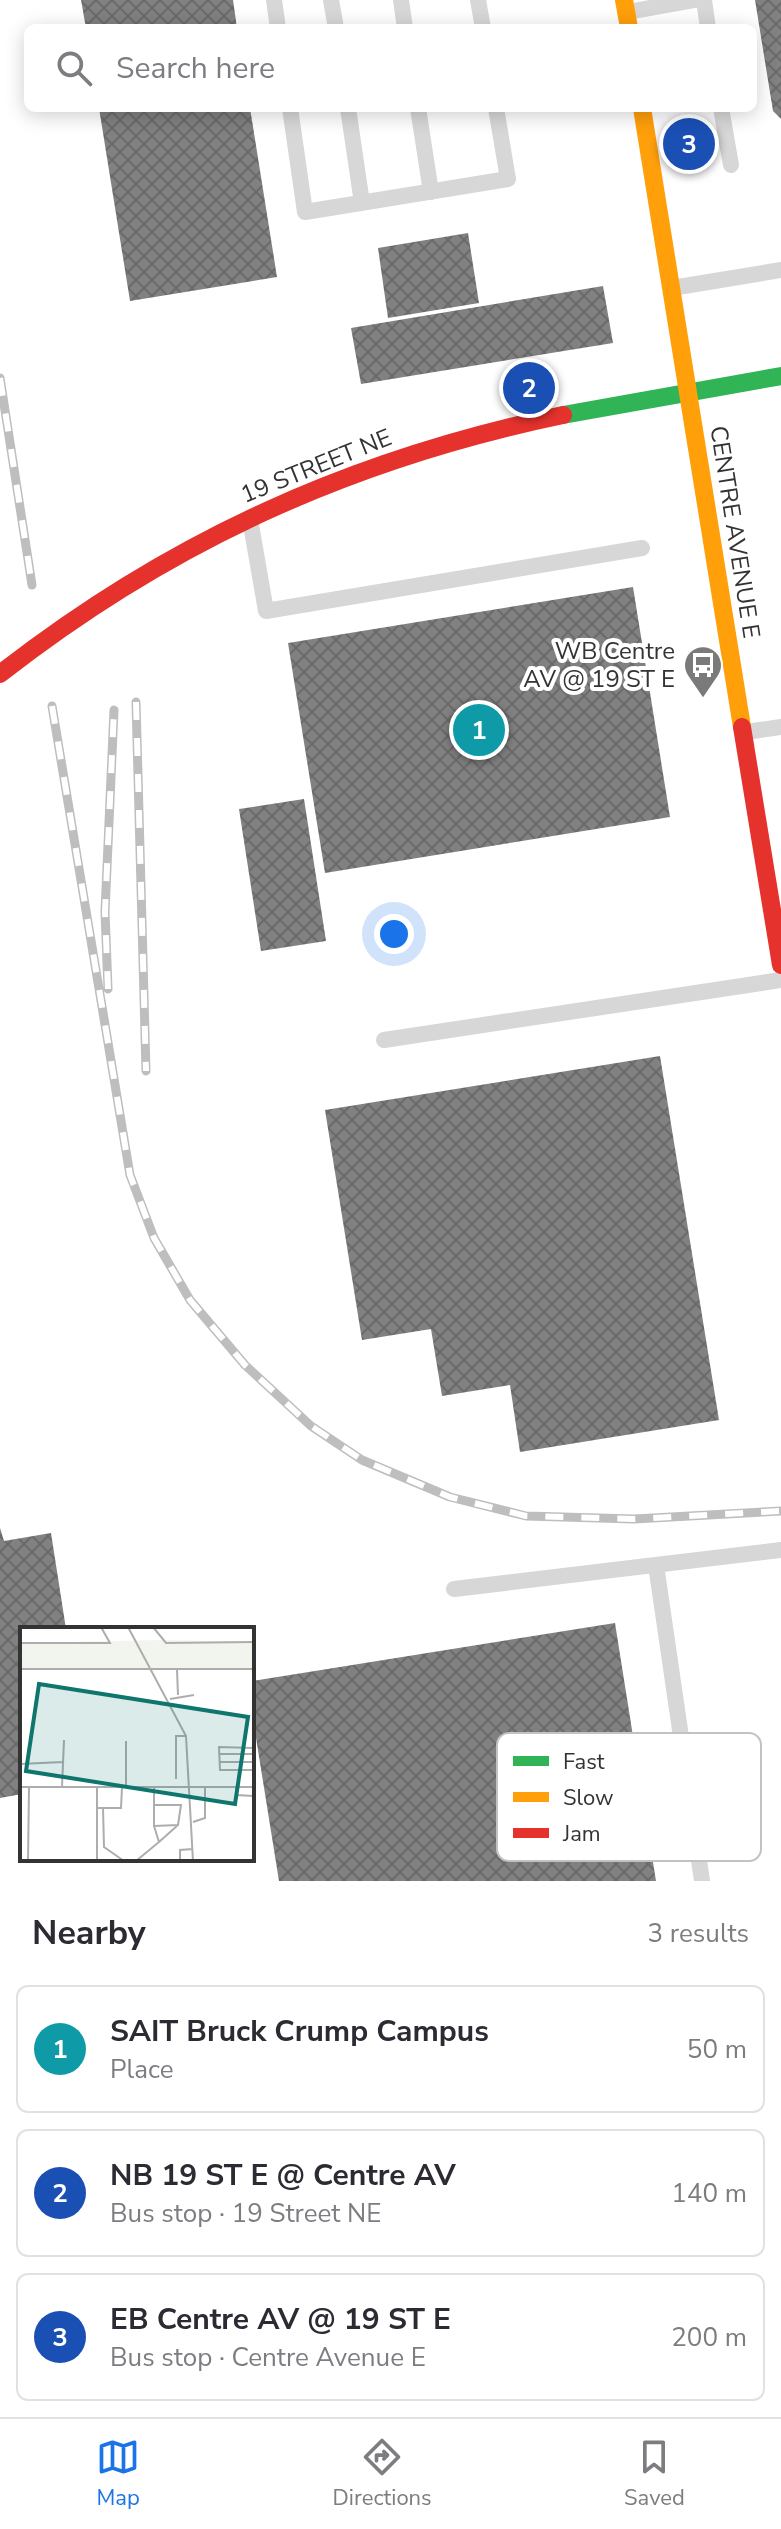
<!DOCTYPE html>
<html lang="en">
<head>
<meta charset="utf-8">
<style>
  :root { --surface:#fff; --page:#f2f2f3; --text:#2b2b33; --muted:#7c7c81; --line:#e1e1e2; --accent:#1a73e8 }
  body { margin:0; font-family:"Nunito Sans",sans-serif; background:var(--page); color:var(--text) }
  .you { position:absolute; left:394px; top:934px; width:28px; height:28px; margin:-20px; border:6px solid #fff; border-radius:50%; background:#1a73e8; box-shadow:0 0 0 12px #1a73e833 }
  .badge { display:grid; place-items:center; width:52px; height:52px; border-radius:50%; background:var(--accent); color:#fff; font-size:26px; font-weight:700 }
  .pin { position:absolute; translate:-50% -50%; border:4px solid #fff; box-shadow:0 2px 8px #0006 }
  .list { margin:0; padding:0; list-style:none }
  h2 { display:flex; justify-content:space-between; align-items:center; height:104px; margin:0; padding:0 32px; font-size:34px }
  h2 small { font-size:26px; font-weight:400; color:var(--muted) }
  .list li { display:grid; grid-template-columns:52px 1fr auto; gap:24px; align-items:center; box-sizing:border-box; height:128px; margin:0 16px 16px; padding:0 16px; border:2px solid var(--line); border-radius:12px }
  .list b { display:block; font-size:30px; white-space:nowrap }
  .list p { margin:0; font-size:26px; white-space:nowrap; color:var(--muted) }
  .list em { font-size:26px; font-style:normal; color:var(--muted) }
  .icon { flex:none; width:44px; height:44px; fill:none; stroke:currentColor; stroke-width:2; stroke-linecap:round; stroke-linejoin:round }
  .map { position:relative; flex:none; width:781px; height:1881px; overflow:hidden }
  .search { position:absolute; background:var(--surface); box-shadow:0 4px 20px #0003; left:24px; right:24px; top:24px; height:88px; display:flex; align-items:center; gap:20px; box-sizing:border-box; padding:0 28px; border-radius:12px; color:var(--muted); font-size:30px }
  .sheet { height:536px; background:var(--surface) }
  nav { display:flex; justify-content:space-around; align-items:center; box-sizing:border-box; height:112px; border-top:2px solid var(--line); background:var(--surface); font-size:22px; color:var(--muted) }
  nav a { display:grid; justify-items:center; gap:4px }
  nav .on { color:var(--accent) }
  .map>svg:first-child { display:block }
  .building { fill:url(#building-cross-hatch) }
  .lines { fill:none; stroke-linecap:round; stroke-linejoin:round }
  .lane { stroke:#d7d7d7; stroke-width:16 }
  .fast { stroke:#30b455; stroke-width:18 }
  .slow { stroke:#ff9f0a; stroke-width:18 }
  .jam { stroke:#e5322d; stroke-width:18 }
  .rail-casing { stroke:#bebebe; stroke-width:9 }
  .rail { stroke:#fff; stroke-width:6; stroke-dasharray:18; stroke-linecap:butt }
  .labels { text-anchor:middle; stroke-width:8; stroke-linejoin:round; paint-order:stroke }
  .street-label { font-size:24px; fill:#333; stroke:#fff }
  .poi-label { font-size:24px; fill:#333; stroke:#fff; text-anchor:end }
  .inset-road { fill:none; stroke:#adadad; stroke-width:2 }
  .view { fill:#0f766e; fill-opacity:0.15; stroke:#0f766e; stroke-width:4 }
  .inset-edge { fill:none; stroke:#333; stroke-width:4 }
  .key { fill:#fff; stroke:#c2c2c2; stroke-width:2 }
  .key-label { font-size:22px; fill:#333 }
</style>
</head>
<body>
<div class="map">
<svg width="781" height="1881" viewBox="0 0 781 1881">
  <defs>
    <pattern id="building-cross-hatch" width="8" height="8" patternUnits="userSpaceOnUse" patternTransform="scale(2)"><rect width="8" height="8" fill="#818181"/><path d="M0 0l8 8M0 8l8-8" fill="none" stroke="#6a6a6a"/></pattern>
  </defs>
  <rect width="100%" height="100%" fill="#fff"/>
  <path class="building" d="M 81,0 L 233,0 L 237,28 L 86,28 Z
    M 755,0 L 781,0 L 781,119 L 773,111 Z
    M 99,108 L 250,108 L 277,277 L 130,301 Z
    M 468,233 L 479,303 L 388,318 L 378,248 Z
    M 603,286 L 613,343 L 361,384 L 351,328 Z
    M 633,587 L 670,817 L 325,873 L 288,643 Z
    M 304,799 L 326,941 L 261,951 L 239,809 Z
    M 660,1056 L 719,1420 L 520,1452 L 510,1385 L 442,1396 L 431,1329 L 362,1340 L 325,1110 Z
    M 0,1528 L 4,1541 L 51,1533 L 66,1629 L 22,1629 L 22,1666 L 19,1667 L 22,1685 L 22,1794 L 0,1798 Z
    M 615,1623 L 656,1881 L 279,1881 L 252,1713 L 252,1681 Z"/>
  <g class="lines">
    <path class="lane" d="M 274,0 L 278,28
      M 331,0 L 336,28
      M 401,0 L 405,28
      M 478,0 L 483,28
      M 704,0 L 708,28
      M 628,12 L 695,0
      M 290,108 L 305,212 L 508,179 L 496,108
      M 348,108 L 362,203
      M 418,108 L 431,192
      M 721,108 L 731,165
      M 672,288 L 781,270
      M 250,519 L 266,611 L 642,548
      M 746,732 L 781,727
      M 384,1040 L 781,980
      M 656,1565 L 702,1881
      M 454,1589 L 781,1550"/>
    <path class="fast" d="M 563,415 L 781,376"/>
    <path class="slow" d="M 624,0 L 629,28
      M 642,108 L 742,727"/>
    <path class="jam" d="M 0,674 C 170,541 352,459 563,415
      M 742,727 L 781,965"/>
    <defs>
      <path id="rail" d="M 0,378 L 32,585
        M 136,702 L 146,1071
        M 52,706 L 130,1175 L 154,1238 L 190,1300 L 245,1365 L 311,1426 L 362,1460 L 450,1497 L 526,1516 L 634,1519 L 781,1511
        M 108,989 L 105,912 L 114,710"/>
    </defs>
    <use href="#rail" class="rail-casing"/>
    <use href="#rail" class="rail"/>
  </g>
  <defs>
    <symbol id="bus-pin" viewBox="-11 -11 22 30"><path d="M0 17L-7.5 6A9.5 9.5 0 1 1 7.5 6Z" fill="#7a7a7a" stroke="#fff"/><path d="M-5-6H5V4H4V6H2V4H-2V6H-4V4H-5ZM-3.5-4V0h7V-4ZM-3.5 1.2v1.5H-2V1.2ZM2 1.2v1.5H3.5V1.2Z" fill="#fff"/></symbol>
  </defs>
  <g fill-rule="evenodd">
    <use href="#bus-pin" x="681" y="643" width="44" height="60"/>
  </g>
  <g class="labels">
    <g class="street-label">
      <text transform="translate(316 466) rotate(-22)" y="8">19 STREET NE</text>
      <text transform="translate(735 532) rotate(81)" y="8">CENTRE AVENUE E</text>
    </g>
    <g class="poi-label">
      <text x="675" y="659">WB Centre<tspan x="675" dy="28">AV @ 19 ST E</tspan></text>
    </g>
  </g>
  <g transform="translate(20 1627)">
    <rect width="234" height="234" fill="#fff"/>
    <path d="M 141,13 L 234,15 L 234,42 L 0,41 L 0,16 Z" fill="#f1f5ed"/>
    <path class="inset-road" d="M 108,0 L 166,109 L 173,234M 133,0 L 146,16 L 234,15M 0,16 L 90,16 L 81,0M 0,42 L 234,42M 157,43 L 158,68M 150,72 L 174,68M 234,121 L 199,120 L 200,143 L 234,143M 200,127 L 234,127M 200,135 L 234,135M 0,137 L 43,135M 156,152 L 156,109 L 166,109M 0,160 L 234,160M 42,160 L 44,113M 106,160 L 106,114M 134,160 L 134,199 L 158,198 L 161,178 L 134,178M 216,160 L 216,168 L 234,169M 77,181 L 83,181 L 84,220 L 104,234M 83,181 L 101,181 L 102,160M 173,195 L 185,191 L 185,160M 139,215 L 158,198M 8,234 L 9,161M 77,234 L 77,160M 116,234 L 139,215 L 134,199M 160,234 L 160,223 L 173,222"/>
    <path class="view" d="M 19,57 L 228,90 L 215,177 L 6,144 Z"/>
    <rect width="234" height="234" class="inset-edge"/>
  </g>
  <rect x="497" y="1733" width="264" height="128" rx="12" class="key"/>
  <rect x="513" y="1756" width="36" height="10" fill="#30b455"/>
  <rect x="513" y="1792" width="36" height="10" fill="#ff9f0a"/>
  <rect x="513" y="1828" width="36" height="10" fill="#e5322d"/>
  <g class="key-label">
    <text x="563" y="1769">Fast</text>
    <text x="563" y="1805">Slow</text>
    <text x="563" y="1841">Jam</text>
  </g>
</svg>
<div class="you"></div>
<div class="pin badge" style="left:479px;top:730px;background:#0f9aa8">1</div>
<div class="pin badge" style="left:529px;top:388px;background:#1a4fb4">2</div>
<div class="pin badge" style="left:689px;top:144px;background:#1a4fb4">3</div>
<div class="search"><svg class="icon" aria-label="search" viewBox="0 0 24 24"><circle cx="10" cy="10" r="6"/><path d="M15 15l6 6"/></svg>Search here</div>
</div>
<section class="sheet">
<h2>Nearby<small>3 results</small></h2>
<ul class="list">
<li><span class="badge" style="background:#0f9aa8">1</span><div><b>SAIT Bruck Crump Campus</b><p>Place</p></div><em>50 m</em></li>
<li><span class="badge" style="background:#1a4fb4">2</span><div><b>NB 19 ST E @ Centre AV</b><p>Bus stop · 19 Street NE</p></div><em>140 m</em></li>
<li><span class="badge" style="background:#1a4fb4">3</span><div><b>EB Centre AV @ 19 ST E</b><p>Bus stop · Centre Avenue E</p></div><em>200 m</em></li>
</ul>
</section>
<nav>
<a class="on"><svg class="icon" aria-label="map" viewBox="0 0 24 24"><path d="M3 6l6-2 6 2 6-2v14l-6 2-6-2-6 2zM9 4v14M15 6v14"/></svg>Map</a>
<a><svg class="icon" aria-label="directions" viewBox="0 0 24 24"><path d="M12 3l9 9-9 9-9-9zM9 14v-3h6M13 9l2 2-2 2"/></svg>Directions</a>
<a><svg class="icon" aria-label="saved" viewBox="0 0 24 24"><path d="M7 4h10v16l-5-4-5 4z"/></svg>Saved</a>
</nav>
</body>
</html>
